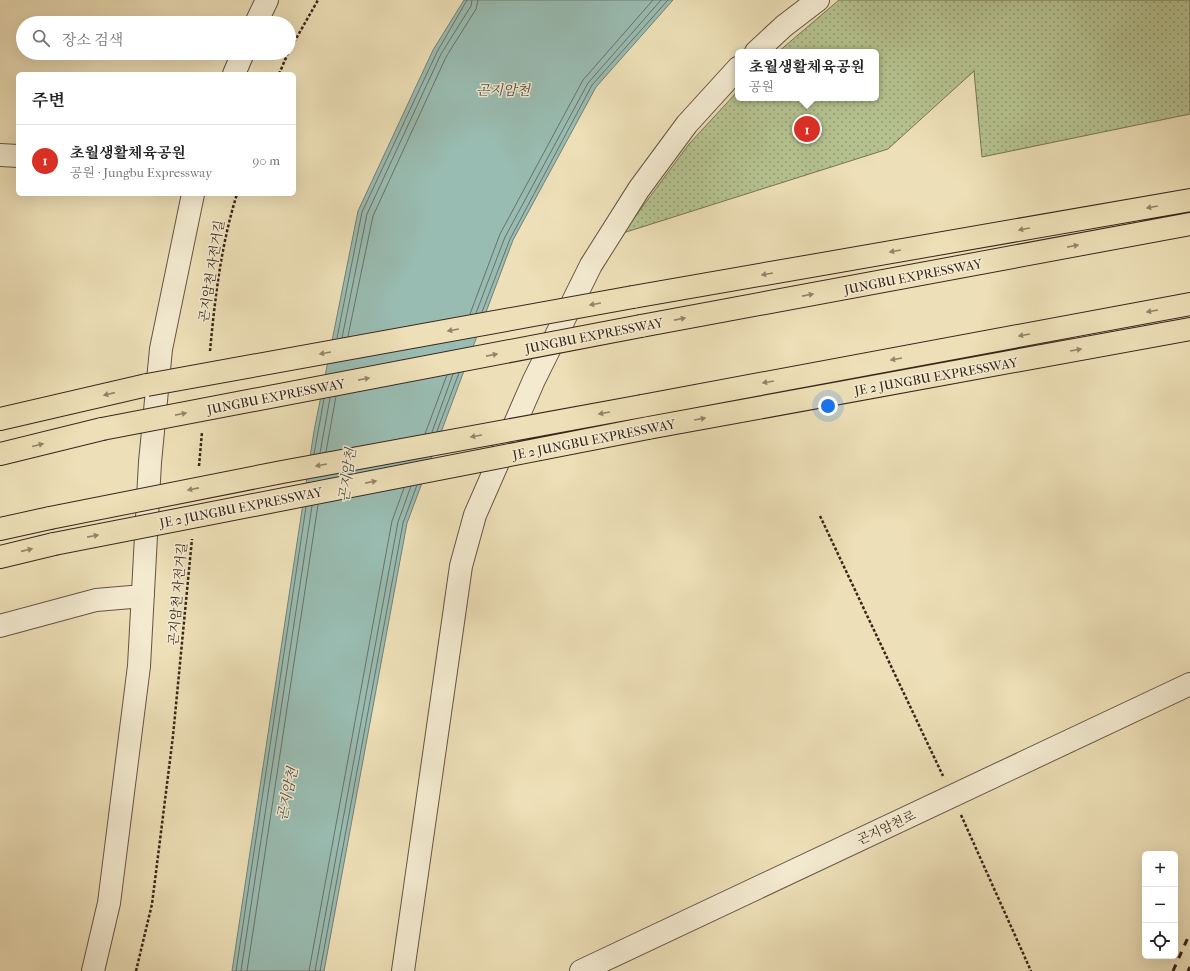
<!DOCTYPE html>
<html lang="ko">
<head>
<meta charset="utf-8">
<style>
  :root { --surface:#fff; --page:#f2f2f2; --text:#222; --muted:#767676; --line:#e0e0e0; --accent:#d93025 }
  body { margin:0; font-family:"IM FELL French Canon","Noto Serif KR",serif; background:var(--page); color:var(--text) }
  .controls { position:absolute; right:12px; bottom:12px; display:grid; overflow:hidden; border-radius:6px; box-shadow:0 4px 16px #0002 }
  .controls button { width:36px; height:36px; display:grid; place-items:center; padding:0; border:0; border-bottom:1px solid var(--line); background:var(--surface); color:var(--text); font:20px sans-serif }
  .you { position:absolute; left:828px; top:406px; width:14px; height:14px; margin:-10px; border:3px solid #fff; border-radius:50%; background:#1a73e8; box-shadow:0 0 0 6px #1a73e833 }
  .badge { display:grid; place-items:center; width:26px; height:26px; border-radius:50%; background:var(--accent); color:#fff; font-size:13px; font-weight:700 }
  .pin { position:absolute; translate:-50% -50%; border:2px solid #fff; box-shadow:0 1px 4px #0006 }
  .popup { position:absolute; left:735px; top:49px; width:144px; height:52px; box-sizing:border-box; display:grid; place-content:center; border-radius:6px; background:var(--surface); filter:drop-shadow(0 1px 3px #0005); font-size:13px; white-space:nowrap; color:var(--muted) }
  .popup b { font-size:15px; color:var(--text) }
  .popup::after { content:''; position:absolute; left:50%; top:100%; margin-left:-8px; border:8px solid transparent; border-top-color:var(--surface) }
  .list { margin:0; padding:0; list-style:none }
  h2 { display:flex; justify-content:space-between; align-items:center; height:52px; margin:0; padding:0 16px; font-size:17px }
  h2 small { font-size:13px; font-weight:400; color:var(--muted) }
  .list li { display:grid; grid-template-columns:26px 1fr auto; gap:12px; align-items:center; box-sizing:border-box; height:72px; padding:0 16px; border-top:1px solid var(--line) }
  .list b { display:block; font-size:15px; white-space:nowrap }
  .list p { margin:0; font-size:13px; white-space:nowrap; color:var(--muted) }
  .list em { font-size:13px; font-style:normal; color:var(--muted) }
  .icon { flex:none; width:22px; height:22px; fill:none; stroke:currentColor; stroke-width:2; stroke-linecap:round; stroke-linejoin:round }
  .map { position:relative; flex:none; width:1190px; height:971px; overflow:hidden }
  .search { position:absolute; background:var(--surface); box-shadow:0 4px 16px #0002; left:16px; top:16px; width:280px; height:44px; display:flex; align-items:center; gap:10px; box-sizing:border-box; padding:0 14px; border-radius:22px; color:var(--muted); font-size:15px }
  .panel { position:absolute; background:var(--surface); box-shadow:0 4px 16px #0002; left:16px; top:72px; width:280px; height:124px; border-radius:6px }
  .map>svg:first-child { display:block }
  .park { fill:url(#park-dots); stroke:#787456 }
  .water { fill:#99bcb2; stroke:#738076 }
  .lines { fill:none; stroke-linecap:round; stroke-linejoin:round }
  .shore { stroke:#6a7168; stroke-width:1 }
  .minor-casing { stroke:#675444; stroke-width:24 }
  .highway-casing { stroke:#3a261d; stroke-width:24 }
  .path { stroke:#3a261d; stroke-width:2.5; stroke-dasharray:3 2; stroke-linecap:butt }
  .minor { stroke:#f3ead0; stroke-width:22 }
  .highway { stroke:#eddfb7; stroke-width:22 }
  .rail { stroke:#3a261d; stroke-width:3; stroke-dasharray:7 7; stroke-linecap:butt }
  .highway-bridge-casing { stroke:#3a261d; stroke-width:24; stroke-linecap:butt }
  .highway-bridge { stroke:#eddfb7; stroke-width:22 }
  .oneway { fill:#94826a }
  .labels { text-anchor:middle; stroke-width:3; stroke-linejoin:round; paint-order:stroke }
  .street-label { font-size:13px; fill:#3a261d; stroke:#f3ead0 }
  .water-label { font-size:14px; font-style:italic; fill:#524c42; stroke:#f3ead0 }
</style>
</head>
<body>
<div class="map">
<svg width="1190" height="971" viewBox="0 0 1190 971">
  <defs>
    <pattern id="park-dots" width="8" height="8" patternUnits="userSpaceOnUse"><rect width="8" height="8" fill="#b5c290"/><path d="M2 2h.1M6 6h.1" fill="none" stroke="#949d75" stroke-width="1.8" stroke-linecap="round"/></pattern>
  </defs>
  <rect width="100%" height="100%" fill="#eddfb7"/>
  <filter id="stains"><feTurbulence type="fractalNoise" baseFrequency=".005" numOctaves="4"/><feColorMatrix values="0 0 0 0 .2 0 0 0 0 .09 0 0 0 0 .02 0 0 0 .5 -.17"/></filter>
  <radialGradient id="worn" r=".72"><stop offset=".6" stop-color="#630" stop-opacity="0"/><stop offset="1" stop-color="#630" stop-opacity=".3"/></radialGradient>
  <path class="park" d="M 839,0 L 1190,0 L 1190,114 L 982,157 L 974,71 L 888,149 L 623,233 L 689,144 L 738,91 L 738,98 L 876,98 L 876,52 L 778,52 Z"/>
  <path class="water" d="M 464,0 L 673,0 L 596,87 L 513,240 L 407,523 L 324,971 L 232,971 L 314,431 L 358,211 L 433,50 Z"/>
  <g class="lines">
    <path class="shore" d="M 482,312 L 510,239 L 592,85 L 668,0
      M 476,313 L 505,237 L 588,83 L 661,0
      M 470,314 L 500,234 L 583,80 L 653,0
      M 348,336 L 373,216 L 446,57 L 476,9 L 478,0
      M 337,338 L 362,212 L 437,52 L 467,0
      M 342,338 L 367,214 L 441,54 L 471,6 L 472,0
      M 437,431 L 459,373
      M 432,432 L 453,374
      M 425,434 L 447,375
      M 326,452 L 336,396
      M 320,453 L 330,398
      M 314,454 L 324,399
      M 236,971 L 306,507
      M 241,971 L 312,506
      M 247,971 L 318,505
      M 309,971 L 392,521 L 404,488
      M 315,971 L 398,522 L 411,486
      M 320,971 L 403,523 L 417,485"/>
    <defs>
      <path id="minor" d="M 256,23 L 267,0
        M 756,52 L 784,26 L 818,0
        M 234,74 L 243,53
        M 0,155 L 18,156
        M 0,626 L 96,600 L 143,596
        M 93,971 L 109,903 L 139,666 L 150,462 L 161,349 L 193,194
        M 403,971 L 461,566 L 475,515 L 534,380 L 591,265 L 639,189 L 687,124 L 738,68
        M 581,971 L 1190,684"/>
      <path id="highway" d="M 633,297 L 1190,200
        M 641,326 L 1190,224
        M 642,406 L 1190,304
        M 0,419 L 147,385
        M 648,428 L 1190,329
        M 0,454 L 102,429
        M 0,529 L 50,518
        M 0,557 L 54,544"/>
    </defs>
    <use href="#minor" class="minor-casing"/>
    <use href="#highway" class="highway-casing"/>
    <path class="path" d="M 289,51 L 318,0
      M 279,74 L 288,53
      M 210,351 C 215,298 221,245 237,194
      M 199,466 L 202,432
      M 820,516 L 943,776
      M 961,815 L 1031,971
      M 136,971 L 152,904 L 173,736 L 192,539"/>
    <use href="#minor" class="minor"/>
    <use href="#highway" class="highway"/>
    <path class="rail" d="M 1173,971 L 1190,933
      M 1188,971 L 1190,967"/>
    <defs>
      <path id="highway-bridge" d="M 147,385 L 633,297
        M 102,429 L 641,326
        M 50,518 L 282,472 L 642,406
        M 54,544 L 648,428"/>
    </defs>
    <use href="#highway-bridge" class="highway-bridge-casing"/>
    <use href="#highway-bridge" class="highway-bridge"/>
  </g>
  <defs><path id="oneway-solid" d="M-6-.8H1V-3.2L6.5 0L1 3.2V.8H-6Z"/></defs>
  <g class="oneway">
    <use href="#oneway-solid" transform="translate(1152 207) rotate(170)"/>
    <use href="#oneway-solid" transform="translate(1024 229) rotate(170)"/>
    <use href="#oneway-solid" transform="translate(1073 246) rotate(-11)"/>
    <use href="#oneway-solid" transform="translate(895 251) rotate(170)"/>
    <use href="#oneway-solid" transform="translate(767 274) rotate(170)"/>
    <use href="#oneway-solid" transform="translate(808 295) rotate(-11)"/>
    <use href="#oneway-solid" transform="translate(595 304) rotate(170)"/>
    <use href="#oneway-solid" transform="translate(1152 311) rotate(170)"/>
    <use href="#oneway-solid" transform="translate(680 319) rotate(-11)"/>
    <use href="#oneway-solid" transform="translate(453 330) rotate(170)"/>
    <use href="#oneway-solid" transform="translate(1024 335) rotate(170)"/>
    <use href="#oneway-solid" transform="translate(1076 350) rotate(-10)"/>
    <use href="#oneway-solid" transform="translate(325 353) rotate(170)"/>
    <use href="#oneway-solid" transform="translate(492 355) rotate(-11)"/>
    <use href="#oneway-solid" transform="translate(896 359) rotate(170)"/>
    <use href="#oneway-solid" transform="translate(364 379) rotate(-11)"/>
    <use href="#oneway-solid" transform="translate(768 382) rotate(170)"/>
    <use href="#oneway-solid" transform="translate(109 394) rotate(167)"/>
    <use href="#oneway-solid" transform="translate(604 413) rotate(170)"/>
    <use href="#oneway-solid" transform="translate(181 414) rotate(-11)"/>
    <use href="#oneway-solid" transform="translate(700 419) rotate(-10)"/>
    <use href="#oneway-solid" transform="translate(476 436) rotate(170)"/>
    <use href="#oneway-solid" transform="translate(38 445) rotate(-14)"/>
    <use href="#oneway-solid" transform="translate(321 465) rotate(170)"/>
    <use href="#oneway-solid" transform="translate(371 482) rotate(-11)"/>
    <use href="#oneway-solid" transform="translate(193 489) rotate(169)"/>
    <use href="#oneway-solid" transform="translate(93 536) rotate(-11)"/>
    <use href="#oneway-solid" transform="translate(27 550) rotate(-13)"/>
  </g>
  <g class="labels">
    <g class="street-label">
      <text transform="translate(211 271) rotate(-81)" y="5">곤지암천 자전거길</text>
      <text transform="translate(913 276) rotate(-11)" y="5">JUNGBU EXPRESSWAY</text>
      <text transform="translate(594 335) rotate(-11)" y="5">JUNGBU EXPRESSWAY</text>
      <text transform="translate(936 376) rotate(-10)" y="5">JE 2 JUNGBU EXPRESSWAY</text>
      <text transform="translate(276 396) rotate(-11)" y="5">JUNGBU EXPRESSWAY</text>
      <text transform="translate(594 439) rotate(-11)" y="5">JE 2 JUNGBU EXPRESSWAY</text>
      <text transform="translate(241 507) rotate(-11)" y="5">JE 2 JUNGBU EXPRESSWAY</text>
      <text transform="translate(177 594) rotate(-85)" y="5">곤지암천 자전거길</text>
      <text transform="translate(886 827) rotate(-25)" y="5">곤지암천로</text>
    </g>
    <g class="water-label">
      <text x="503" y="95">곤지암천</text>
      <text transform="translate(347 475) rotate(-82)" y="5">곤지암천</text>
      <text transform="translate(287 794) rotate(-78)" y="5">곤지암천</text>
    </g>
  </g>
  <rect width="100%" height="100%" filter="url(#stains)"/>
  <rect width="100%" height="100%" fill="url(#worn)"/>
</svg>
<div class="controls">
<button>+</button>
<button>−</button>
<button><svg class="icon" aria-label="locate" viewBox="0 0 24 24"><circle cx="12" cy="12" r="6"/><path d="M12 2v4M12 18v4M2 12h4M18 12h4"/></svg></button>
</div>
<div class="you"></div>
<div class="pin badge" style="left:807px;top:129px">1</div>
<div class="popup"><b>초월생활체육공원</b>공원</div>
<div class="search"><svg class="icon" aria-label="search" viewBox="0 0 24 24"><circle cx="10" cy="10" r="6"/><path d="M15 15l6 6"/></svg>장소 검색</div>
<section class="panel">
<h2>주변<small></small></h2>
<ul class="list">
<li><span class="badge">1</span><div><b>초월생활체육공원</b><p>공원 · Jungbu Expressway</p></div><em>90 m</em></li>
</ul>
</section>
</div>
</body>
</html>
